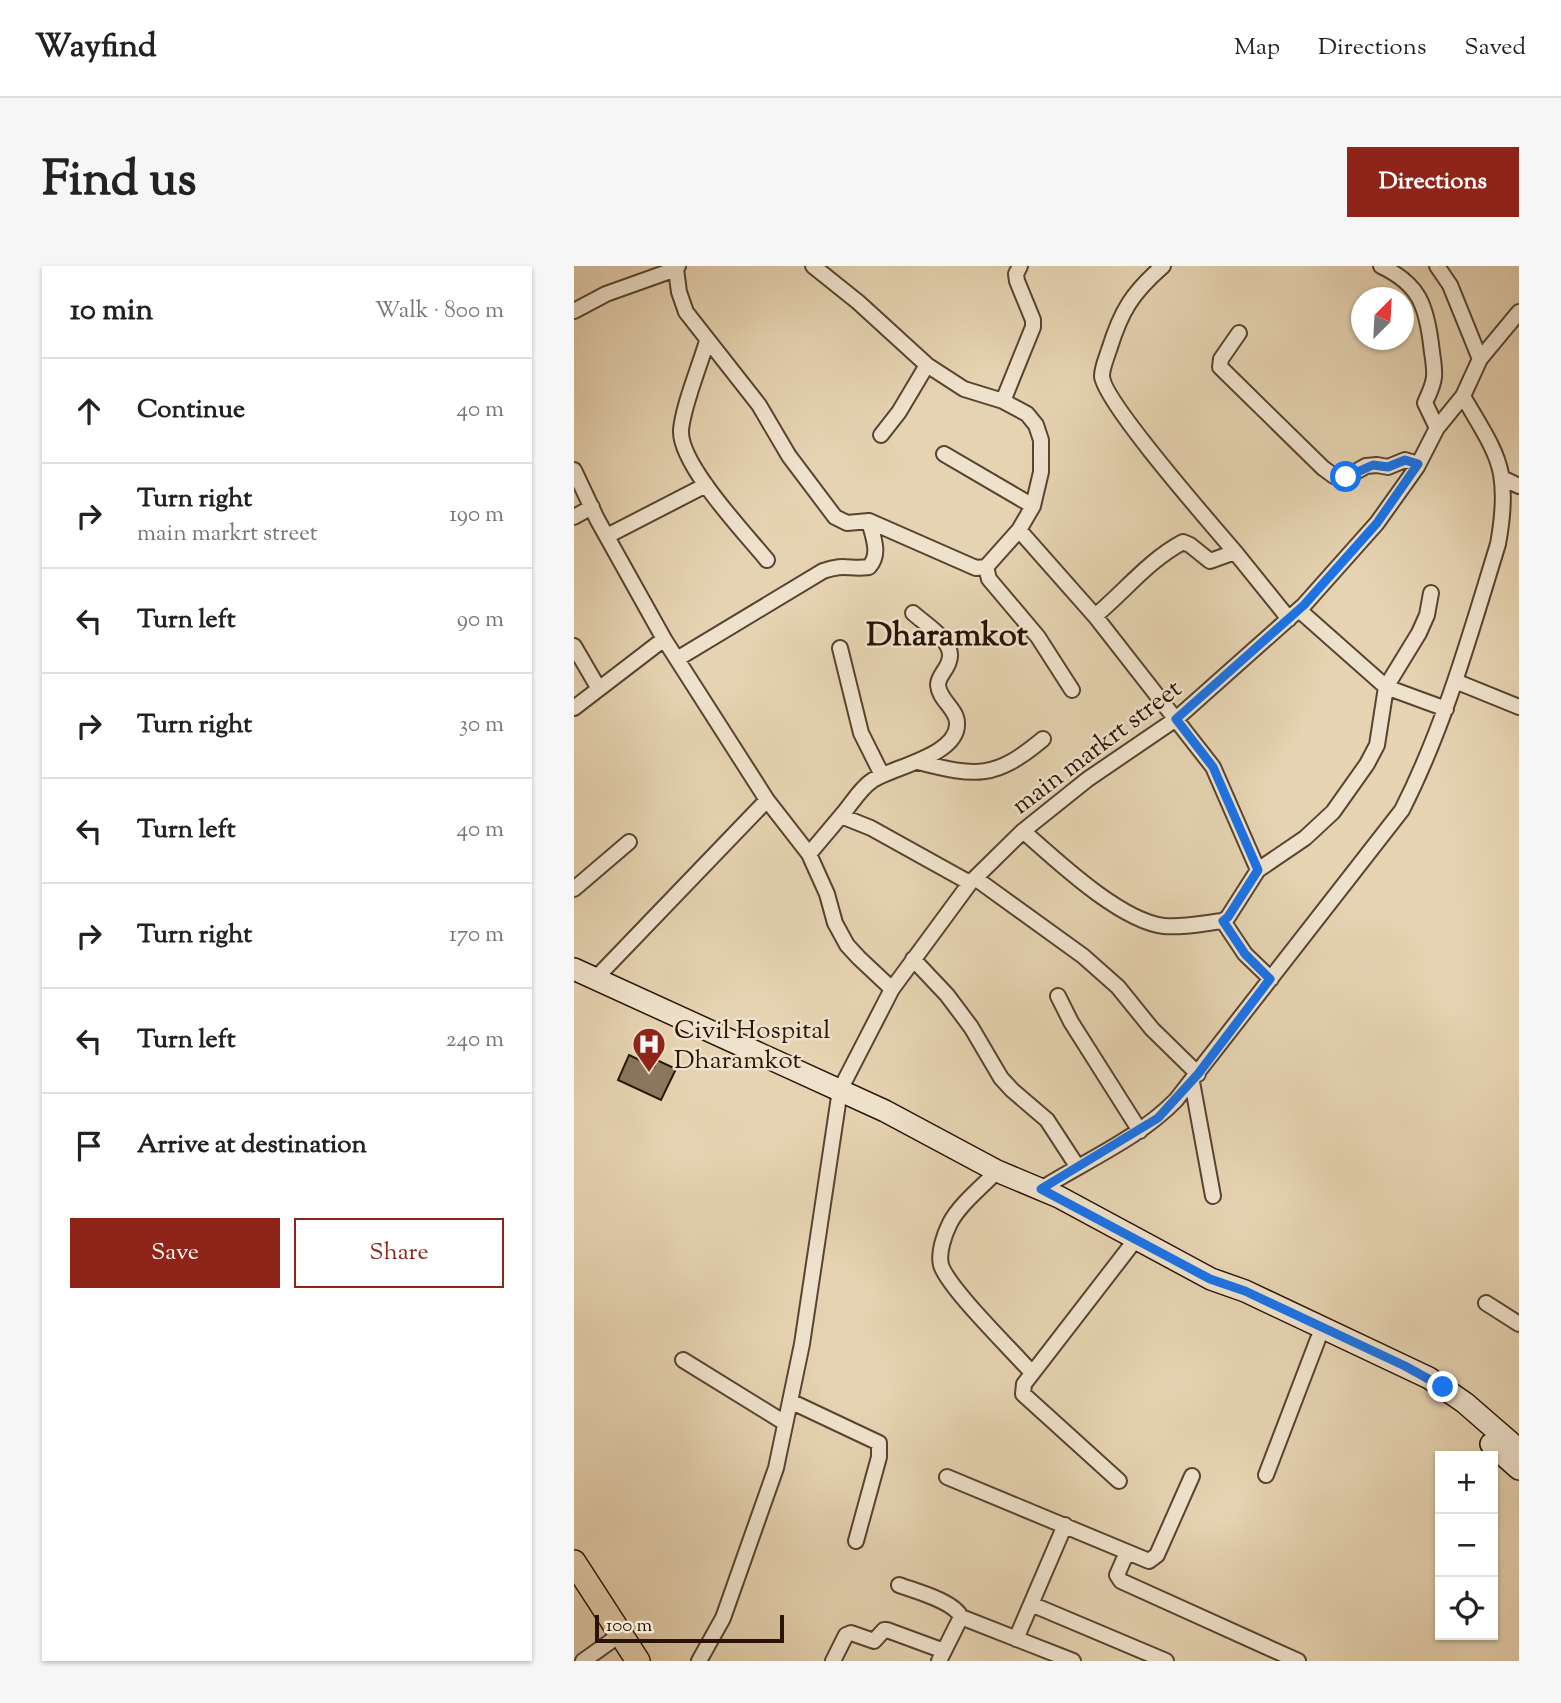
<!DOCTYPE html>
<html lang="en">
<head>
<meta charset="utf-8">
<style>
  :root { --surface:#fff; --page:#f6f6f6; --text:#222; --muted:#767676; --line:#e0e0e0; --accent:#8f2418 }
  body { margin:0; font-family:"Sorts Mill Goudy",serif; background:var(--page); color:var(--text) }
  .controls { position:absolute; right:21px; bottom:21px; display:grid; overflow:hidden; border-radius:0px; box-shadow:0 2px 5px #0004 }
  .controls button { width:63px; height:63px; display:grid; place-items:center; padding:0; border:0; border-bottom:2px solid var(--line); background:var(--surface); color:var(--text); font:35px sans-serif }
  .compass { position:absolute; left:777px; top:21px; width:63px; height:63px; border-radius:50%; background:var(--surface); box-shadow:0 2px 5px #0004; rotate:24deg }
  .scale { position:absolute; left:21px; bottom:18px; width:189px; box-sizing:border-box; padding-left:7px; border:4px solid #291406; border-top:0; font-size:19px; line-height:24px; white-space:nowrap; color:#291406; -webkit-text-stroke:5px #efe2cc; paint-order:stroke }
  .stop { position:absolute; width:21px; height:21px; margin:-16px; border:5px solid #1a73e8; border-radius:50%; background:#fff }
  .stop.end { background:#1a73e8; border-color:#fff; box-shadow:0 2px 7px #0008 }
  .list { margin:0; padding:0; list-style:none }
  h2 { display:flex; justify-content:space-between; align-items:center; height:91px; margin:0; padding:0 28px; font-size:30px }
  h2 small { font-size:23px; font-weight:400; color:var(--muted) }
  .list li { display:grid; grid-template-columns:46px 1fr auto; gap:21px; align-items:center; box-sizing:border-box; height:105px; padding:0 28px; border-top:2px solid var(--line) }
  .list b { display:block; font-size:26px; white-space:nowrap }
  .list p { margin:0; font-size:23px; white-space:nowrap; color:var(--muted) }
  .list em { font-size:23px; font-style:normal; color:var(--muted) }
  .actions { display:flex; gap:14px; padding:21px 28px }
  .actions a { flex:1; padding:16px 0; border:2px solid var(--accent); border-radius:0px; text-align:center; font-size:24px; color:var(--accent) }
  .actions .main { background:var(--accent); color:#fff }
  .icon { flex:none; width:38px; height:38px; fill:none; stroke:currentColor; stroke-width:2; stroke-linecap:round; stroke-linejoin:round }
  .map { position:relative; flex:none; width:945px; height:1395px; overflow:hidden; border-radius:0px }
  header { display:flex; align-items:center; gap:42px; box-sizing:border-box; height:98px; padding:0 35px; background:var(--surface); border-bottom:2px solid var(--line) }
  header strong { font-size:33px }
  nav { display:flex; gap:38px; margin-inline-start:auto; font-size:24px }
  .intro { display:flex; align-items:center; justify-content:space-between; box-sizing:border-box; height:168px; padding:0 42px }
  h1 { margin:0; font-size:49px }
  .button { padding:18px 32px; border-radius:0px; background:var(--accent); color:#fff; font-size:24px; font-weight:700 }
  main { display:flex; gap:42px; padding:0 42px }
  aside { flex:1; background:var(--surface); border-radius:0px; box-shadow:0 2px 5px #0004 }
  .map>svg:first-child { display:block }
  .building { fill:#8b775f; stroke:#291406; stroke-width:2 }
  .lines { fill:none; stroke-linecap:round; stroke-linejoin:round }
  .street-casing { stroke:#584431; stroke-width:18 }
  .secondary-casing { stroke:#291406; stroke-width:24 }
  .primary-casing { stroke:#291406; stroke-width:26 }
  .street { stroke:#efe2cc; stroke-width:14 }
  .secondary { stroke:#efe2cc; stroke-width:21 }
  .primary { stroke:#e6d3b1; stroke-width:23 }
  .route { stroke:#1a73e8; stroke-width:9 }
  .labels { text-anchor:middle; stroke-width:5; stroke-linejoin:round; paint-order:stroke }
  .street-label { font-size:26px; fill:#291406; stroke:#efe2cc }
  .poi-label { font-size:26px; fill:#291406; stroke:#efe2cc; text-anchor:start }
  .district-label { font-size:33px; font-weight:bold; fill:#291406; stroke:#efe2cc }
</style>
</head>
<body>
<header>
<strong>Wayfind</strong>
<nav><a>Map</a><a>Directions</a><a>Saved</a></nav>
</header>
<div class="intro"><h1>Find us</h1><a class="button">Directions</a></div>
<main>
<aside>
<h2>10 min<small>Walk · 800 m</small></h2>
<ul class="list">
<li><svg class="icon" aria-label="ahead" viewBox="0 0 24 24"><path d="M12 20V5M6 11l6-6 6 6"/></svg><div><b>Continue</b></div><em>40 m</em></li>
<li><svg class="icon" aria-label="right" viewBox="0 0 24 24"><path d="M7 20v-9h11M14 6l5 5-5 5"/></svg><div><b>Turn right</b><p>main markrt street</p></div><em>190 m</em></li>
<li><svg class="icon" aria-label="left" viewBox="0 0 24 24"><path d="M17 20v-9H6M10 6l-5 5 5 5"/></svg><div><b>Turn left</b></div><em>90 m</em></li>
<li><svg class="icon" aria-label="right" viewBox="0 0 24 24"><path d="M7 20v-9h11M14 6l5 5-5 5"/></svg><div><b>Turn right</b></div><em>30 m</em></li>
<li><svg class="icon" aria-label="left" viewBox="0 0 24 24"><path d="M17 20v-9H6M10 6l-5 5 5 5"/></svg><div><b>Turn left</b></div><em>40 m</em></li>
<li><svg class="icon" aria-label="right" viewBox="0 0 24 24"><path d="M7 20v-9h11M14 6l5 5-5 5"/></svg><div><b>Turn right</b></div><em>170 m</em></li>
<li><svg class="icon" aria-label="left" viewBox="0 0 24 24"><path d="M17 20v-9H6M10 6l-5 5 5 5"/></svg><div><b>Turn left</b></div><em>240 m</em></li>
<li><svg class="icon" aria-label="arrive" viewBox="0 0 24 24"><path d="M6 21V4h12l-3 4 3 4H6"/></svg><div><b>Arrive at destination</b></div></li>
</ul>
<div class="actions"><a class="main">Save</a><a>Share</a></div>
</aside>
<div class="map">
<svg width="945" height="1395" viewBox="0 0 945 1395">
  <rect width="100%" height="100%" fill="#e6d3b1"/>
  <filter id="stains"><feTurbulence type="fractalNoise" baseFrequency=".00286" numOctaves="4"/><feColorMatrix values="0 0 0 0 .2 0 0 0 0 .09 0 0 0 0 .02 0 0 0 .5 -.17"/></filter>
  <radialGradient id="worn" r=".72"><stop offset=".6" stop-color="#630" stop-opacity="0"/><stop offset="1" stop-color="#630" stop-opacity=".3"/></radialGradient>
  <path class="building" d="M 55,789 L 80,801 L 83,794 L 102,803 L 87,834 L 44,814 Z"/>
  <g class="lines">
    <defs>
      <path id="street" d="M 589,0 C 558,27 547,45 535,84 C 532,93 528,102 528,110 C 529,135 639,260 661,286
        M 807,0 C 845,18 852,39 857,78 C 858,89 861,101 860,111 C 859,121 854,129 851,137 L 863,162
        M 863,0 L 876,19 L 906,93
        M 102,3 L 105,26 L 112,46 L 185,139 L 215,190 L 261,251 L 273,257 L 295,255 L 402,302 L 412,301 L 445,264 L 459,240 L 467,206 L 467,174 L 462,159 L 453,148 L 429,135 L 390,123 L 353,99 L 284,36 L 239,0
        M 0,45 L 32,28 L 102,3 L 104,0
        M 665,67 L 647,93 L 646,101 L 749,202 L 760,210 L 772,211 L 792,200 L 803,199 L 814,201 L 831,194 L 844,198
        M 133,75 C 126,99 109,140 107,164 C 105,198 171,267 193,294
        M 429,135 L 459,61 L 459,54 L 443,15 L 442,8 L 446,0
        M 307,169 L 325,146 L 353,99
        M 370,188 L 459,240
        M 0,204 L 23,253 L 90,373 L 193,534 L 235,588 L 253,628 L 261,657 L 273,679 L 285,692 L 318,723
        M 928,212 L 945,220
        M 0,251 L 18,241
        M 445,264 L 521,350 L 639,501 L 684,604
        M 33,270 L 132,219
        M 412,301 L 415,313 L 464,371 L 498,424
        M 725,344 L 812,421 L 872,443
        M 521,350 C 550,326 575,294 609,276 L 616,279 L 636,295 L 661,286 L 715,353
        M 0,380 L 25,423
        M 266,382 L 287,467 L 308,509
        M 103,393 L 249,305 C 271,297 275,304 295,301 C 307,288 299,271 295,255
        M 881,415 L 945,441
        M 0,442 L 90,373
        M 344,496 C 403,511 421,513 469,473
        M 267,550 C 277,539 286,522 299,514 C 319,501 385,489 383,457 C 383,443 365,434 364,419 C 364,410 373,404 375,395 C 382,376 352,359 339,347
        M 449,565 C 482,594 546,655 590,660 C 609,662 630,657 649,655
        M 235,588 L 267,550 L 297,562 L 396,617
        M 401,612 L 509,690 L 544,721 L 578,763 L 624,808
        M 0,623 L 55,576
        M 339,693 L 373,729 L 397,761 L 427,812 L 438,824 L 473,854 L 503,900
        M 21,713 L 193,534
        M 697,713 L 671,688 L 649,655 L 654,651 L 684,604 L 731,572 L 759,546 L 793,498 L 803,479 L 812,421 L 845,367 L 853,349 L 857,327
        M 484,730 L 497,756 L 566,865
        M 618,816 L 639,930
        M 423,905 C 408,921 386,938 376,957 C 370,969 364,987 367,999 C 374,1022 439,1085 458,1107
        M 467,923 C 513,894 565,872 602,834 L 828,544 C 871,459 896,369 924,278 C 928,256 931,231 927,208 C 922,181 902,154 889,130 L 906,93 L 945,46
        M 912,1037 L 945,1058
        M 109,1094 L 211,1157
        M 216,1135 L 305,1177 L 305,1191 L 282,1275
        M 692,1209 L 744,1073
        M 373,1211 L 575,1295 L 583,1289 L 618,1210
        M 545,1215 L 449,1128 L 450,1118 L 457,1109 L 562,973
        M 553,1286 L 543,1309 L 547,1315 L 724,1395
        M 325,1319 C 341,1325 380,1335 387,1351
        M 457,1338 L 592,1395
        M 442,1373 L 491,1259
        M 9,1395 L 47,1368
        M 125,1395 L 149,1352 L 202,1202 L 228,1078 L 266,824 L 318,723 L 396,617 L 449,565 L 514,513 L 602,453 L 730,339 L 803,257 L 843,201 L 863,162 L 889,130
        M 259,1395 L 272,1369 L 277,1367 L 300,1375 L 310,1364 L 313,1364 L 370,1385
        M 365,1395 L 387,1351 L 499,1395"/>
      <path id="secondary" d="M 0,703 L 311,845 L 423,905 L 485,931 L 637,1013 L 671,1025 L 855,1112 L 891,1137 L 945,1184
        M 917,1178 L 945,1203"/>
      <path id="primary" d="M 0,1296 L 64,1395"/>
    </defs>
    <use href="#street" class="street-casing"/>
    <use href="#secondary" class="secondary-casing"/>
    <use href="#primary" class="primary-casing"/>
    <use href="#street" class="street"/>
    <use href="#secondary" class="secondary"/>
    <use href="#primary" class="primary"/>
  </g>
  <g class="lines">
    <path class="route" d="M 772,211 L 799,199 L 814,201 L 831,194 L 844,198 L 803,257 L 730,339 L 602,453 L 639,501 L 684,604 L 654,651 L 649,655 L 671,688 L 696,713 L 624,808 L 584,852 L 467,923 L 636,1013 L 671,1025 L 831,1100 L 869,1121"/>
  </g>
  <defs>
    <symbol id="hospital-pin" viewBox="-11 -11 22 30"><path d="M0 17L-7.5 6A9.5 9.5 0 1 1 7.5 6Z" fill="#8f2418" stroke="#efe2cc"/><path d="M-5-5h3v3.5h4V-5h3V5h-3V1.5h-4V5h-3Z" fill="#fff"/></symbol>
  </defs>
  <g fill-rule="evenodd">
    <use href="#hospital-pin" x="56" y="759" width="38" height="52"/>
  </g>
  <g class="labels">
    <g class="street-label">
      <text transform="translate(522 480) rotate(-37)" y="9">main markrt street</text>
    </g>
    <g class="poi-label">
      <text x="100" y="772">Civil Hospital<tspan x="100" dy="30">Dharamkot</tspan></text>
    </g>
    <g class="district-label">
      <text x="373" y="379">Dharamkot</text>
    </g>
  </g>
  <rect width="100%" height="100%" filter="url(#stains)"/>
  <rect width="100%" height="100%" fill="url(#worn)"/>
</svg>
<div class="controls">
<button>+</button>
<button>−</button>
<button><svg class="icon" aria-label="locate" viewBox="0 0 24 24"><circle cx="12" cy="12" r="6"/><path d="M12 2v4M12 18v4M2 12h4M18 12h4"/></svg></button>
</div>
<svg class="compass" viewBox="-18 -18 36 36"><path d="M0-13l5 13h-10z" fill="#e53935"/><path d="M0 13l5-13h-10z" fill="#767676"/></svg>
<div class="scale">100 m</div>
<div class="stop" style="left:772px;top:211px"></div>
<div class="stop end" style="left:869px;top:1121px"></div>
</div>
</main>
</body>
</html>
